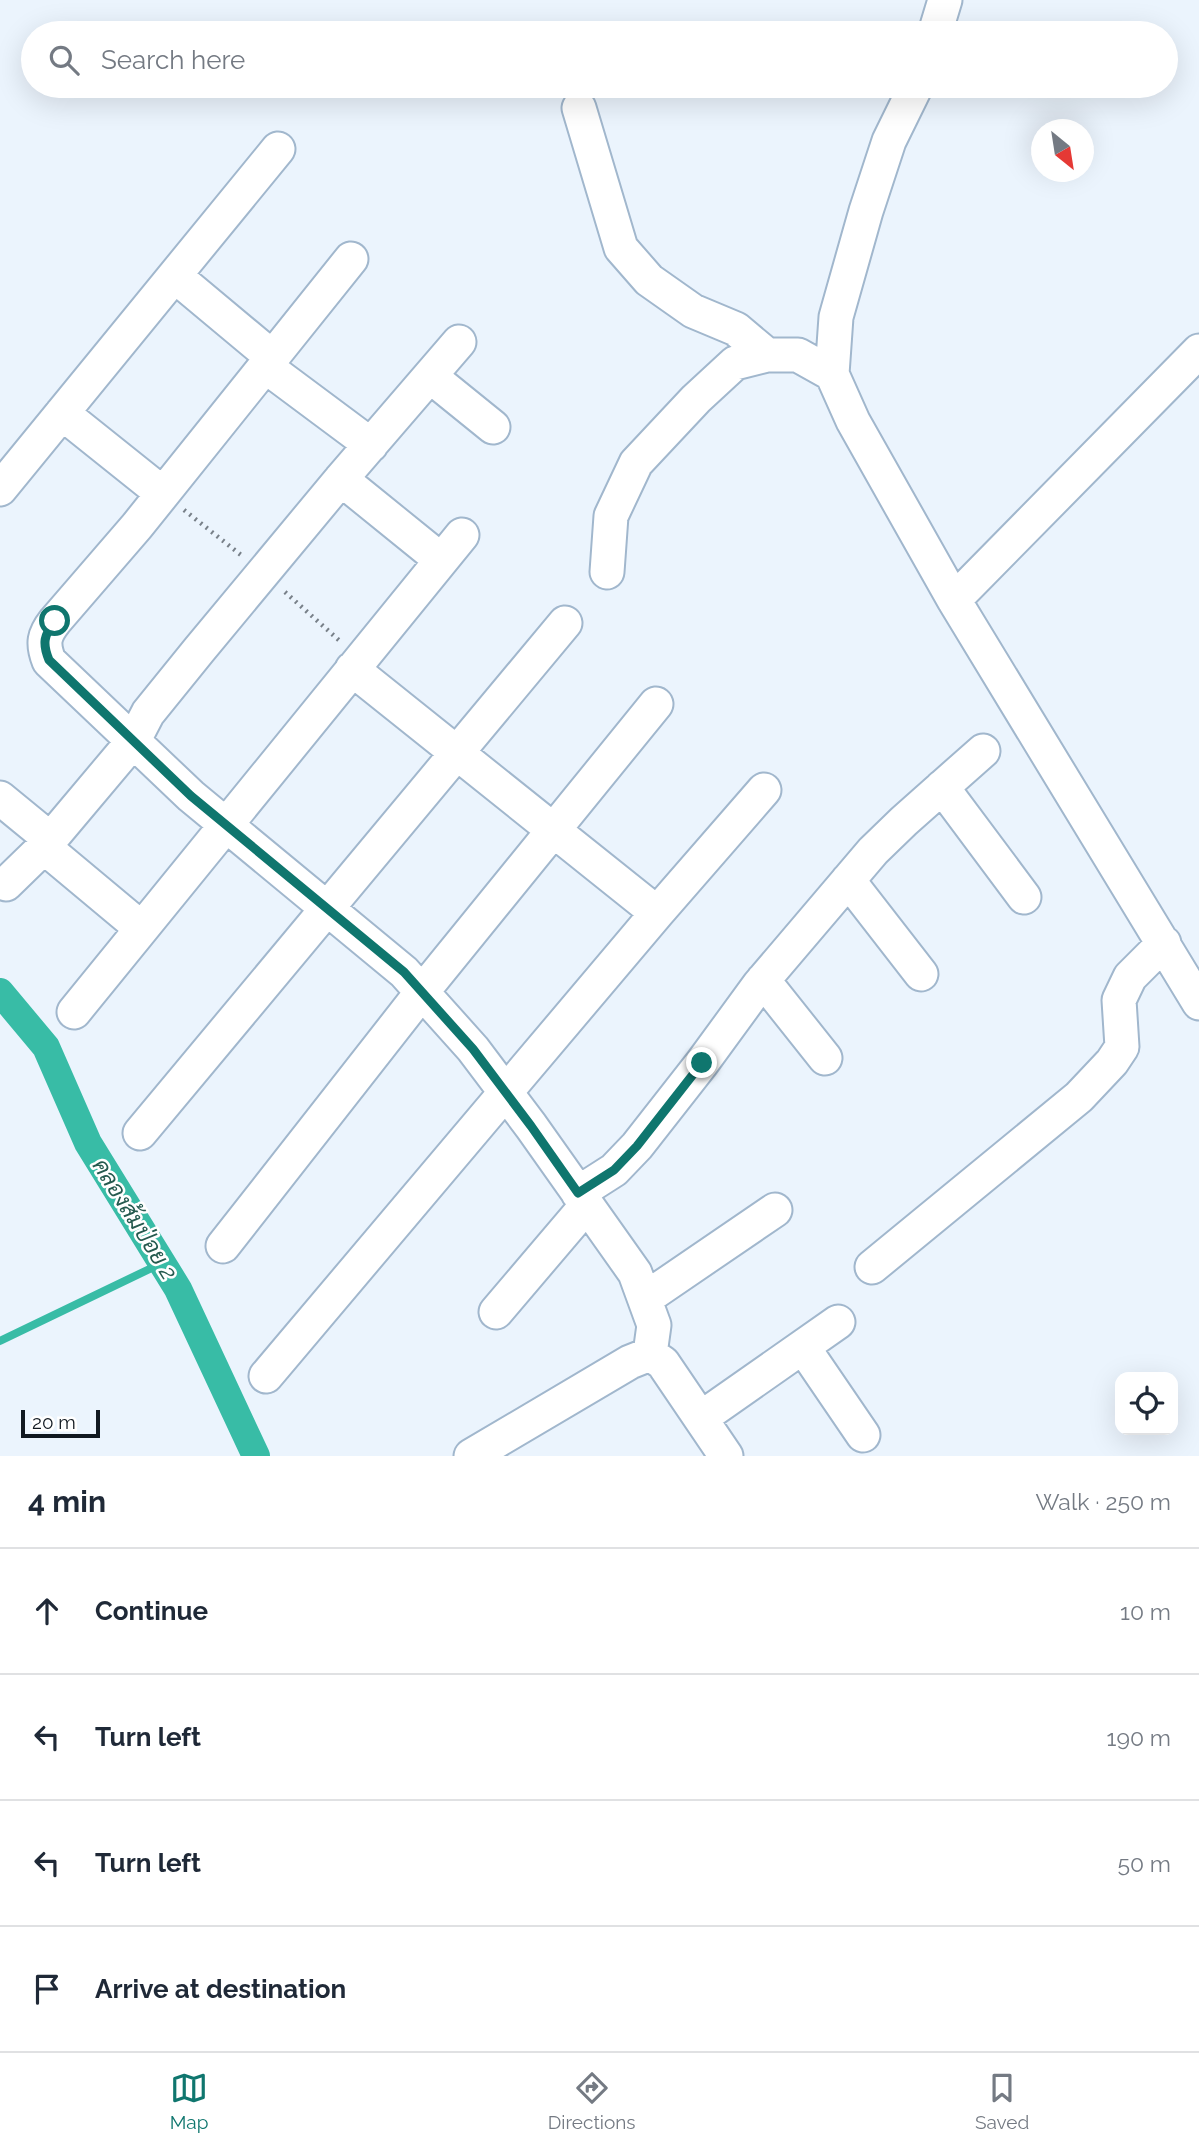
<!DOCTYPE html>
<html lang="en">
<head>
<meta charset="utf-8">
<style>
  :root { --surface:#fff; --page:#f6f6f7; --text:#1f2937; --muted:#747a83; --line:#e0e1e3; --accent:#0f766e }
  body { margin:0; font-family:Raleway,Sarabun,sans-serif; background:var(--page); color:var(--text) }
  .controls { position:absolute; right:21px; bottom:21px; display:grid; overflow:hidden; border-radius:14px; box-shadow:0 7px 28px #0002 }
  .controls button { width:63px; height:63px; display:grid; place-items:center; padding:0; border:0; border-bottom:2px solid var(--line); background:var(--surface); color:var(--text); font:35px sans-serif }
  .compass { position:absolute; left:1031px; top:119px; width:63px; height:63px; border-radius:50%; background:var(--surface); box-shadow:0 7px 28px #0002; rotate:150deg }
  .scale { position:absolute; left:21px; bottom:18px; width:79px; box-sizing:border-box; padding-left:7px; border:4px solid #101820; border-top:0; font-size:19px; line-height:24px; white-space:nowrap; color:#101820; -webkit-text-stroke:5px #fff; paint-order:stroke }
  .stop { position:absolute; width:21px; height:21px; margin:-16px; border:5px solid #0f766e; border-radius:50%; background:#fff }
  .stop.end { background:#0f766e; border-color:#fff; box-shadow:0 2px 7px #0008 }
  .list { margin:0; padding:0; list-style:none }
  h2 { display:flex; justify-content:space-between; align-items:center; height:91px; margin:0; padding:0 28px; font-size:30px }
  h2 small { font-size:23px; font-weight:400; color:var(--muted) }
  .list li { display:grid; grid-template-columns:46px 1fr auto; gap:21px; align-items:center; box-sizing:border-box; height:126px; padding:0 28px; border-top:2px solid var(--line) }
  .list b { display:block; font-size:26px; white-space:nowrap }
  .list em { font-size:23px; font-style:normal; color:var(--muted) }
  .icon { flex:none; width:38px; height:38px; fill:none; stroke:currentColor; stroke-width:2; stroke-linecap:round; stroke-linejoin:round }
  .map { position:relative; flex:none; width:1199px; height:1456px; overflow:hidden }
  .search { position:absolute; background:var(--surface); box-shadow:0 7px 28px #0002; left:21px; right:21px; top:21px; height:77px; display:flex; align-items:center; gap:18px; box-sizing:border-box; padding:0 24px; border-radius:38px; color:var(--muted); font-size:26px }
  .sheet { height:595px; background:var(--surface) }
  nav { display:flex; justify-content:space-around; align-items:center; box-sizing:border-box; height:98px; border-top:2px solid var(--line); background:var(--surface); font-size:19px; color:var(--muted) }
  nav a { display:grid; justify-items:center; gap:4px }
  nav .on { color:var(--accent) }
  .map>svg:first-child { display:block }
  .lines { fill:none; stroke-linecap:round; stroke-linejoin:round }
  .stream { stroke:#38bca6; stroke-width:8 }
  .canal { stroke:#38bca6; stroke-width:28 }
  .minor-casing { stroke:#a1b7cd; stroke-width:37 }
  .path { stroke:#788089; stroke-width:4.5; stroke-dasharray:2 5; stroke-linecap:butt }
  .minor { stroke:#fff; stroke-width:33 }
  .route { stroke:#0f766e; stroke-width:9 }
  .labels { text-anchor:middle; stroke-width:5; stroke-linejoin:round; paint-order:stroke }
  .water-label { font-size:23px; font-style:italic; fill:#255a4f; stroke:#fff }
</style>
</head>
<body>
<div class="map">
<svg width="1199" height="1456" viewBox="0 0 1199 1456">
  <rect width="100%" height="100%" fill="#ebf4fd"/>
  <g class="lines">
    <path class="stream" d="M 0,1341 L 162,1263"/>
    <path class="canal" d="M 0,992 L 46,1047 L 88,1143 L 178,1289 L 256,1456"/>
    <defs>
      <path id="minor" d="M 935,33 L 945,0
        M 916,86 L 889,141 L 866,211 L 836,317 L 832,374 L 853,421 L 954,600 L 1199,1003
        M 579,108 L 621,248 L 649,280 L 693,311 L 736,329 L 767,355
        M 351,259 L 137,526 L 55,621 C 44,635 42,643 49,661 L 191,796 L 404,972 L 473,1049 L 531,1126 L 635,1273 L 654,1325 L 650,1354
        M 175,276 L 272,357
        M 265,366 L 371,445
        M 430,376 L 493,427
        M 62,413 L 162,493
        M 341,479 L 441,560
        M 0,489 L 278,149
        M 607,572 L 611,516 L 636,463 L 696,399 L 735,363 L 767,355 L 798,355 L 832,374
        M 954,600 L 1199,351
        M 352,669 L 657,913
        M 942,787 L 1024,897
        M 0,798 L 50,839
        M 44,847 L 141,928
        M 848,880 L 921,974
        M 6,884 L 44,847 L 134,740 L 148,713 L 199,650 L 341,479 L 459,342
        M 763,980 L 825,1058
        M 74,1012 L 462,535
        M 140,1133 L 565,623
        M 578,1193 L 614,1170 L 637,1146 L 702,1063 L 759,985 L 873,851 L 904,821 L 983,751
        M 223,1246 L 422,992 L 656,704
        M 872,1267 L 1079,1097 L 1112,1062 L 1122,1047 L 1119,1000 L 1130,977 L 1164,943
        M 646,1298 L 775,1210
        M 496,1312 L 587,1205
        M 803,1347 L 863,1435
        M 266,1376 L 657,913 L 764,790
        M 701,1418 L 838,1322
        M 471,1456 L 630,1362 L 650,1354 L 663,1363 L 726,1456"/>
    </defs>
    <use href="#minor" class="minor-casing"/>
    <path class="path" d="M 184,510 L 241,555
      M 285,592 L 341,642"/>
    <use href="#minor" class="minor"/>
  </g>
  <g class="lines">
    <path class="route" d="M 55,621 C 44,635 42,643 49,660 L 191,796 L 404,972 L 473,1049 L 531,1126 L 578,1193 L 614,1170 L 637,1146 L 702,1063"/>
  </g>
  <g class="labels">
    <g class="water-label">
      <text transform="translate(135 1219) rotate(58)" y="8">คลองส้มป่อย 2</text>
    </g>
  </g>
</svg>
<div class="controls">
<button><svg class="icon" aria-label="locate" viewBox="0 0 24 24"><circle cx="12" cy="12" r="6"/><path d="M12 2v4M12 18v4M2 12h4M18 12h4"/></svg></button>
</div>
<svg class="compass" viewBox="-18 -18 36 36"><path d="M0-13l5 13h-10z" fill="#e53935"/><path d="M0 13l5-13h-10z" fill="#747a83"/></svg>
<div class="scale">20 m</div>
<div class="stop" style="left:55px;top:621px"></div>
<div class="stop end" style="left:702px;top:1063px"></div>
<div class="search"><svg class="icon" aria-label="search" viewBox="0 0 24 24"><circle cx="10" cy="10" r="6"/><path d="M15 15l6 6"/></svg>Search here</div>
</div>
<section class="sheet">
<h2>4 min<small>Walk · 250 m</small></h2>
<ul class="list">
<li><svg class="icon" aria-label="ahead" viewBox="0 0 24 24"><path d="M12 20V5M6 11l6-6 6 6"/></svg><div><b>Continue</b></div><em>10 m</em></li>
<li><svg class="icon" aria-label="left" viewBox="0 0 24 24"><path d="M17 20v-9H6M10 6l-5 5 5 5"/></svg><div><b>Turn left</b></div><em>190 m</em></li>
<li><svg class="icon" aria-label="left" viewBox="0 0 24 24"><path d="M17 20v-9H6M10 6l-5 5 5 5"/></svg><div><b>Turn left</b></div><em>50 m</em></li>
<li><svg class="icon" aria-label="arrive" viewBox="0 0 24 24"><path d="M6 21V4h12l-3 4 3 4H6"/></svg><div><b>Arrive at destination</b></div></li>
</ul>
</section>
<nav>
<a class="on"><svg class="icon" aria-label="map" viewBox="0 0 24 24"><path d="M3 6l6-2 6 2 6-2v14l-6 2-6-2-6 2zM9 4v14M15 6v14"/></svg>Map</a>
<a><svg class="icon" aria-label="directions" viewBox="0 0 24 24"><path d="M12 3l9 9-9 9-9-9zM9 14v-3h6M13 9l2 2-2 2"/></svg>Directions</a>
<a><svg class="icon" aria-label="saved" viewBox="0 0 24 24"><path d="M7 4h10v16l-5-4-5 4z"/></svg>Saved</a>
</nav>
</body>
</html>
